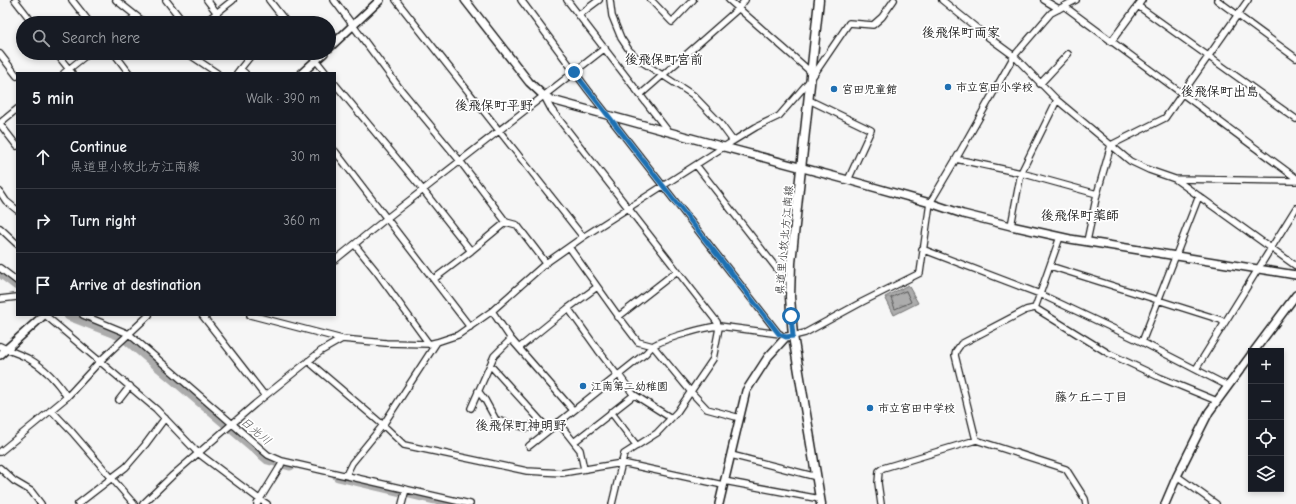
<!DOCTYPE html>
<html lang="en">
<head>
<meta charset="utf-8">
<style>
  :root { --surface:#171b24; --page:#242831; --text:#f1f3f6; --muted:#9ea1a6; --line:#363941 }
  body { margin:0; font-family:"Comic Neue","Klee One",sans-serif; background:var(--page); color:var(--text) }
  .controls { position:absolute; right:12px; bottom:12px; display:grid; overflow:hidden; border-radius:0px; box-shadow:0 2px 6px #0003 }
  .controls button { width:36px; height:36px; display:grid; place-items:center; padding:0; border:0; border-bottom:1px solid var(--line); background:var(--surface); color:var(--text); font:20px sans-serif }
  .stop { position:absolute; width:12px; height:12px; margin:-9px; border:3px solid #1f6fb2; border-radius:50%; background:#fff }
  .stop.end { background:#1f6fb2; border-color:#fff; box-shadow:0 1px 4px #0008 }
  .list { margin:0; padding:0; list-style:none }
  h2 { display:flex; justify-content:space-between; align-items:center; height:52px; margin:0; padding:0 16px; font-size:17px }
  h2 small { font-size:13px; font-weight:400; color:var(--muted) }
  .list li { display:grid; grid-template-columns:26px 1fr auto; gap:12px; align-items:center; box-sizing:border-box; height:64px; padding:0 16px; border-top:1px solid var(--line) }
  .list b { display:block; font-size:15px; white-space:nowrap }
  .list p { margin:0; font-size:13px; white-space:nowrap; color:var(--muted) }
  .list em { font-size:13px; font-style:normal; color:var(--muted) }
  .icon { flex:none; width:22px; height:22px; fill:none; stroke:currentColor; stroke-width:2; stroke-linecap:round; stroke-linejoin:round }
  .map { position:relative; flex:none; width:1296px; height:504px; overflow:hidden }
  .search { position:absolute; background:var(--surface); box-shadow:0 2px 6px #0003; left:16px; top:16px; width:320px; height:44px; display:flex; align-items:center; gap:10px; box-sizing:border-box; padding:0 14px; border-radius:22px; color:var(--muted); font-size:15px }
  .panel { position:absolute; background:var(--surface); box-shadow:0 2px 6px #0003; left:16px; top:72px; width:320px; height:244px; border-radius:0px }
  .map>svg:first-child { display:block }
  .water { fill:url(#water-ripples); stroke:#727272 }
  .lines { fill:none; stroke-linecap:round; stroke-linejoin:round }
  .shore { stroke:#565656; stroke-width:1 }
  .river { stroke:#acacac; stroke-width:11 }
  .minor-casing { stroke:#1c1c1c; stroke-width:8 }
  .tertiary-casing { stroke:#1c1c1c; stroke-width:10 }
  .secondary-casing { stroke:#1c1c1c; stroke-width:11 }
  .minor { stroke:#fff; stroke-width:5.5 }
  .tertiary { stroke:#fff; stroke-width:7 }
  .secondary { stroke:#fff; stroke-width:8 }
  .route { stroke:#1f6fb2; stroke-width:5 }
  .poi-dot { fill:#1f6fb2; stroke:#fff; stroke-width:1.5 }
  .labels { text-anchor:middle; stroke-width:3.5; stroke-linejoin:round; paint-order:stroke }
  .poi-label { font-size:11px; font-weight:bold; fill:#1c1c1c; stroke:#fff; text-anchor:start }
  .street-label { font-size:11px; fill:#1c1c1c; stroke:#fff }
  .neighbourhood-label { font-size:12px; font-weight:bold; fill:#1c1c1c; stroke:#fff }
  .water-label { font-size:12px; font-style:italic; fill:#5d5d5d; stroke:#fff }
  .quarter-label { font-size:13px; font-weight:bold; fill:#1c1c1c; stroke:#fff }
</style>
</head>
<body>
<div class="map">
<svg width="1296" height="504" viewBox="0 0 1296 504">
  <defs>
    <pattern id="water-ripples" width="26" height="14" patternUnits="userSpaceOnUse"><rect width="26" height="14" fill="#acacac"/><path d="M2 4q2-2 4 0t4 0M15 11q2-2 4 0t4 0" fill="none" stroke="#939393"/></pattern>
  </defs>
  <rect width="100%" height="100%" fill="#f6f6f6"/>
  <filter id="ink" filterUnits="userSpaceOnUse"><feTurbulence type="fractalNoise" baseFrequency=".025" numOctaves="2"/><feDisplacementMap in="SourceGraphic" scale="8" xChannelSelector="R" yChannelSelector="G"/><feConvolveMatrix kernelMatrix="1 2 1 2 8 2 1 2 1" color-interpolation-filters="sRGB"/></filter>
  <g filter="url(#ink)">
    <path class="water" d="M 908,285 L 918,303 L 894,315 L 885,297 Z"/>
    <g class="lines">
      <path class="shore" d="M 906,291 L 911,302 L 895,309 L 891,298 Z"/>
      <path class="river" d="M 0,272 L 17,285
        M 69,315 L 123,336 L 128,340 L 268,459 L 290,465
        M 338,476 L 456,504"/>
      <defs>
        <path id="minor" d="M 15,0 L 33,23
          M 72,0 L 90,23
          M 116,0 L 145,23
          M 166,0 L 184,23
          M 207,0 L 217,13
          M 269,0 L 287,23
          M 334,0 L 398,86 L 460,161 L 506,222 L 517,225 L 546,263
          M 396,0 L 583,237
          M 521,0 L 588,90 L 779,334
          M 567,0 L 668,131
          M 610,0 L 612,16 L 621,38 L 629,50 L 639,60 L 693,95 L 719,122 L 733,141
          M 651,0 L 672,22 L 693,0
          M 729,0 L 812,73
          M 942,0 L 984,34 L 1014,56 L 1057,100 L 1130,161 L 1149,170 L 1175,179 L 1296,266
          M 1044,0 L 1059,9
          M 1217,0 L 1296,58
          M 1064,6 L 1296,178
          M 1138,6 L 1296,119
          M 579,15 L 599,0
          M 127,23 L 136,16
          M 204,23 L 233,0
          M 278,23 L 283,18
          M 1111,42 L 1142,0
          M 56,53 L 72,73
          M 114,53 L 129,73
          M 187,53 L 217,73
          M 310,53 L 326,73
          M 0,54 L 17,76
          M 240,69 L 245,73
          M 64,73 L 89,53
          M 237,73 L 253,53
          M 335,84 L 423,190 L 471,251 L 434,279
          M 1040,84 L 1068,54
          M 640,95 L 738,9 L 745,0
          M 544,96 L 551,109 L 717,322 L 719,328 L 713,359 L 677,412 L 657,433 L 624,454 L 612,504
          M 809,100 L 871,130 L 848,180
          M 0,123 L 17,109
          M 0,124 L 17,146
          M 335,151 L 470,327
          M 956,159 L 1021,173 L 1097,194
          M 696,165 L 785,279 L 790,279
          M 1175,179 L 1296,181
          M 0,192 L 6,201 L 17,210
          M 1011,226 L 1021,173 L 1057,100
          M 0,228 L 17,244
          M 1087,241 L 1097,194 L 1111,145 L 1165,118 L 1248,0
          M 355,245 L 376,271 L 429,344
          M 569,247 L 619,317 L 638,342 L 653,346 L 691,392 L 707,409 L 740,418
          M 922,249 L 1040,294 L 1142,342 L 1228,386
          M 471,251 L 506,222
          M 335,260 L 387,218 L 605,48
          M 1050,266 L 1221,320 L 1224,323
          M 0,268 L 17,281
          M 0,299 L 17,297
          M 568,308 L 598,350 L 618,376
          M 1035,308 L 1060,237
          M 492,311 L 511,339 L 573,410
          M 45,315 L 156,409 L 198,453 L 259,499 L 267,504
          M 83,315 L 129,334 L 268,455 L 282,461 L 470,504
          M 202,315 L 265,396
          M 250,315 L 342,339 L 386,343 L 429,344 L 437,342
          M 618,317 L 677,271
          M 793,336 L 805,333 L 862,302 L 920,273 L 930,203 L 956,159 L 1014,56 L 1051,13 L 1076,0
          M 1142,342 L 1199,196
          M 0,346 C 9,351 20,354 29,359 C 45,368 57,381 67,397
          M 519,348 L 567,309 L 597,287
          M 308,361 L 383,425 L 404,445 L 527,471 L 562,473 L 622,463 L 723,485
          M 490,365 L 549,430
          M 1196,369 L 1296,208
          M 619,375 L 633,394 L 671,418
          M 478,391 L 485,400 L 496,420 L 528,428 L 539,419
          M 119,400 L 130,386
          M 471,408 L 494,356 L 511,339
          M 51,410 L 72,432 L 134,504
          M 611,412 L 637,446
          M 558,422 L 580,450 L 584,469
          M 976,440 L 955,355 L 956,351 L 961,344 L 1026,310 L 1035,308 L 1108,353 L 1161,378 L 1217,401
          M 574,442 L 634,395
          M 529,446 L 646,353 C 648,351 650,348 653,346 C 662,339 706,327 719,326 L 780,334
          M 0,452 L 67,397 L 100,361 L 149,315
          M 731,455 L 817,477
          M 0,468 L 14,481 L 31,491 L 41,504
          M 346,475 L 352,463 L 383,425 L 437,342 L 458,335 L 492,311 L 546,263 L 583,237 L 733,141 L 756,127 L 779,116 L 811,79 L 849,23 L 873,25 L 882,17 L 894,0
          M 1177,476 L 1216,504
          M 724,481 L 820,499
          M 78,504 L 126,467 L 145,445 L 165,418
          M 143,504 L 173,475 L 255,404 L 321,351 L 342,339
          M 257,504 L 281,465 L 282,461
          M 402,504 L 406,489
          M 881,504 L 878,483 L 879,471 L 883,468 L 976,440 L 1066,469 L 1085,499 L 1086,504"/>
        <path id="tertiary" d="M 465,0 L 529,82 L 544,96 L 552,100 L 724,147 L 848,180 L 930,203 L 963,214 L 1011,226 L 1070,239 L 1296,275
          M 329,48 L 380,0
          M 302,73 L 324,53
          M 1254,351 L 1296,295
          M 0,355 L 44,315
          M 719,504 L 746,391 L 768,357 L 786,337 L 793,336
          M 1165,504 L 1177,476 L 1209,412 L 1251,355"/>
        <path id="secondary" d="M 819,0 L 791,263 L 790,297 L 793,336 L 821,504"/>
      </defs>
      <use href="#minor" class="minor-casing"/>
      <use href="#tertiary" class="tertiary-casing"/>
      <use href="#secondary" class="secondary-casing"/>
      <use href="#minor" class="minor"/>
      <use href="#tertiary" class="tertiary"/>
      <use href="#secondary" class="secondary"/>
    </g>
  </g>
  <g class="lines" filter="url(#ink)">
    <path class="route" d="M 574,72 L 779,334 L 786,337 L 793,336 L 791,316"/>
  </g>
  <g class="poi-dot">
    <circle cx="948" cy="87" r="4"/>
    <circle cx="834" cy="89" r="4"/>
    <circle cx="583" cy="386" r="4"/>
    <circle cx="870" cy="408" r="4"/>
  </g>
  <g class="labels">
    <g class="poi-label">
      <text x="956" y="91">市立宮田小学校</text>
      <text x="842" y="93">宮田児童館</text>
      <text x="591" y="390">江南第二幼稚園</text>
      <text x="878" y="412">市立宮田中学校</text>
    </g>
    <g class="street-label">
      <text transform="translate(784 240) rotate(-85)" y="4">県道里小牧北方江南線</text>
    </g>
    <g class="neighbourhood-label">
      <text x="1091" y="401">藤ケ丘二丁目</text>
    </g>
    <g class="water-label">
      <text transform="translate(256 431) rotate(40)" y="4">日光川</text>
    </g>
    <g class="quarter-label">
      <text x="961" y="37">後飛保町両家</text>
      <text x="664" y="64">後飛保町宮前</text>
      <text x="1220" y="96">後飛保町出島</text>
      <text x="494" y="110">後飛保町平野</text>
      <text x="1080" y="220">後飛保町薬師</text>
      <text x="521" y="430">後飛保町神明野</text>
    </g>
  </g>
</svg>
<div class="controls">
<button>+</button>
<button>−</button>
<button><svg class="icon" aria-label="locate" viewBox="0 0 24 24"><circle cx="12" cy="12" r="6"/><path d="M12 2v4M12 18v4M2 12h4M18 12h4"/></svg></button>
<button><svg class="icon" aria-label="layers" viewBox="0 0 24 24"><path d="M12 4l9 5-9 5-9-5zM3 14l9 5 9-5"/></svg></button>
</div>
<div class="stop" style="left:791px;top:316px"></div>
<div class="stop end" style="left:574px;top:72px"></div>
<div class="search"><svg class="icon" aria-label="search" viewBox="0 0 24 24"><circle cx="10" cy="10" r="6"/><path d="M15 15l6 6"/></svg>Search here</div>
<section class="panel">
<h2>5 min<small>Walk · 390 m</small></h2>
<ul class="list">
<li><svg class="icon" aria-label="ahead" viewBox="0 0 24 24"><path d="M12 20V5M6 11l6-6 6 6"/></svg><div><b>Continue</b><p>県道里小牧北方江南線</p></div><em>30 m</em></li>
<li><svg class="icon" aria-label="right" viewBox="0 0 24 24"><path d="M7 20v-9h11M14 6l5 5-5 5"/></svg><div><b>Turn right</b></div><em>360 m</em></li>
<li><svg class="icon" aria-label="arrive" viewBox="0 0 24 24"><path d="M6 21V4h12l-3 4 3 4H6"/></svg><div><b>Arrive at destination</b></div></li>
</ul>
</section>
</div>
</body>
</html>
